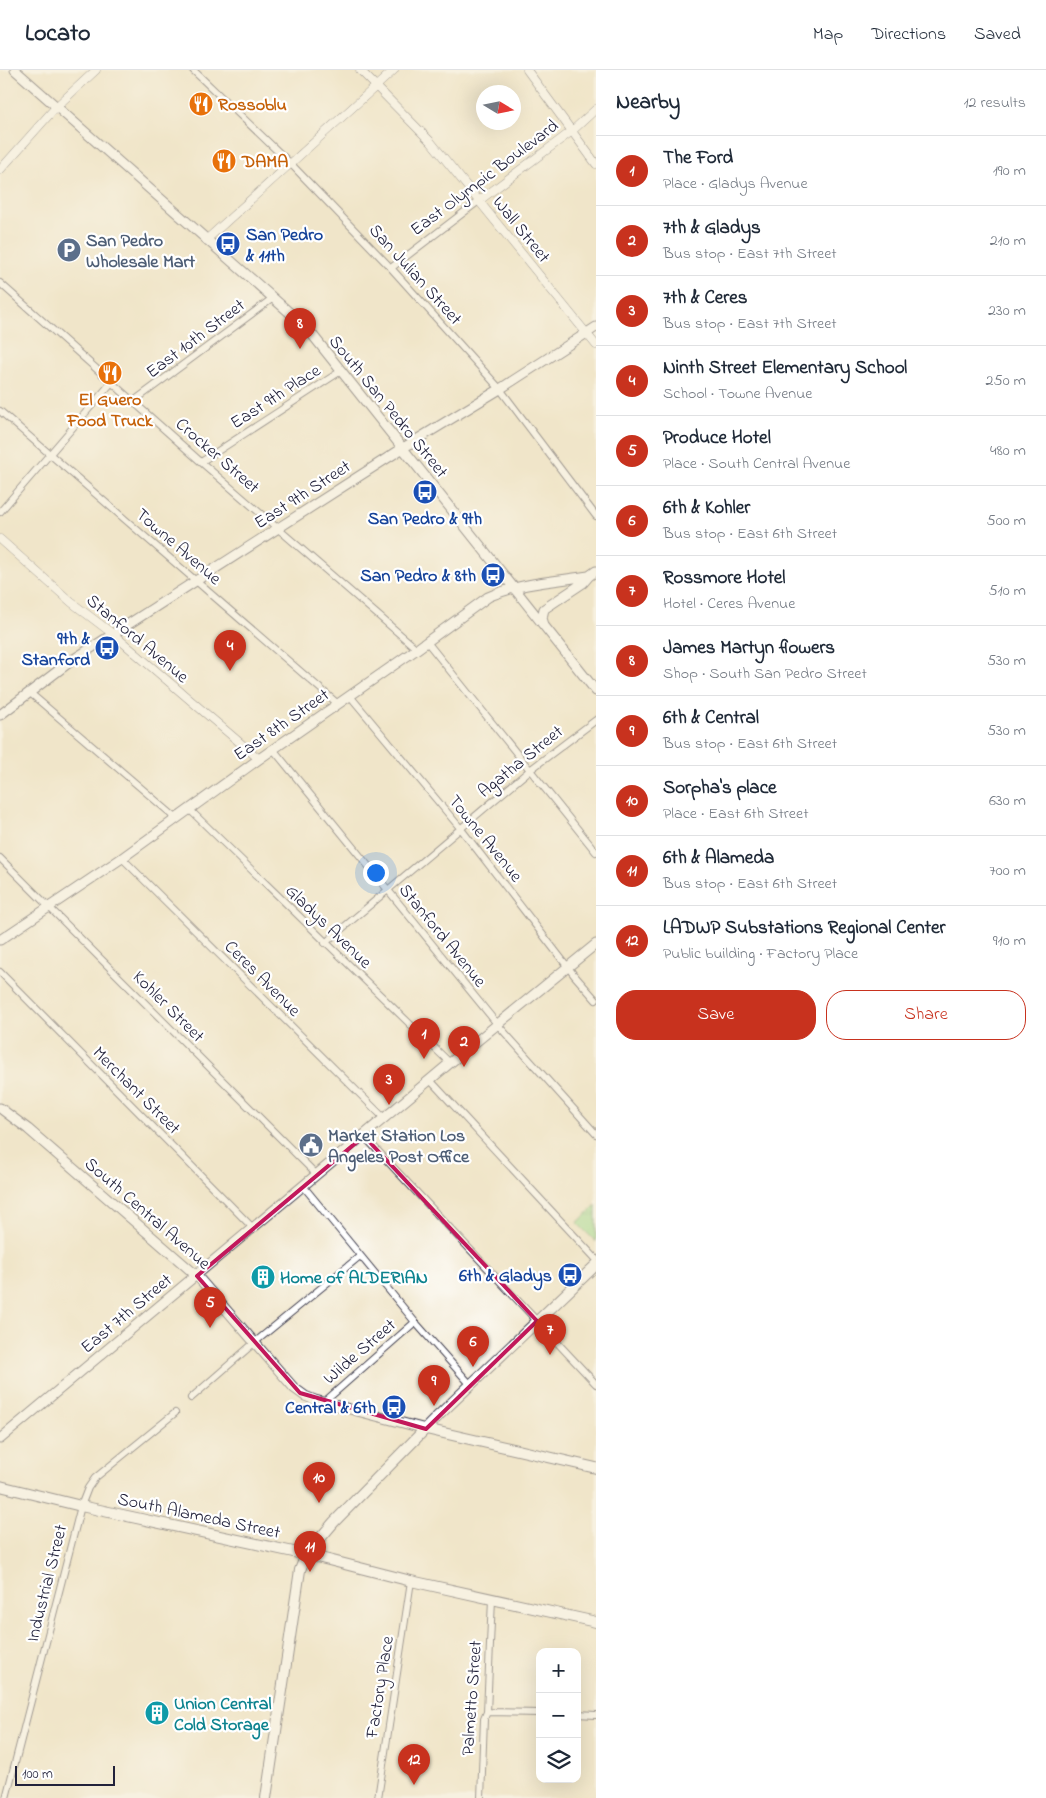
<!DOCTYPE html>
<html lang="en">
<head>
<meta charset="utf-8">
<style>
  :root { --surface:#fff; --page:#f2f2f3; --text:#1f2937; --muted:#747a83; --line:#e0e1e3; --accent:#c8321e }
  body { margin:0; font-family:"Indie Flower",sans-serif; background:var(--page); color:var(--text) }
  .controls { position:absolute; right:15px; bottom:15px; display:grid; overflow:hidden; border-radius:10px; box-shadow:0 5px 20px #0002 }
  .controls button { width:45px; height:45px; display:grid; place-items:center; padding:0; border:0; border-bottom:1px solid var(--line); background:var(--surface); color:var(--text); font:25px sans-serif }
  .compass { position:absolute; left:476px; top:15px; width:45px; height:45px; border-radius:50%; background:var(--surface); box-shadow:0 5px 20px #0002; rotate:100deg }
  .scale { position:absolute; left:15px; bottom:12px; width:100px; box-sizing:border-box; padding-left:5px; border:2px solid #22223b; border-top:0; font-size:14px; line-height:18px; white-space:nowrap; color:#22223b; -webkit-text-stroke:4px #fff; paint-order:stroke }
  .you { position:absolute; left:375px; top:802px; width:18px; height:18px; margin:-12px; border:4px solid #fff; border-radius:50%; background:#1a73e8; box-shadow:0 0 0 8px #1a73e833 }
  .badge { display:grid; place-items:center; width:32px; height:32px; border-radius:50%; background:var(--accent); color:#fff; font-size:16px; font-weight:700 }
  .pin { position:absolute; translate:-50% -41px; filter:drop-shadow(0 1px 2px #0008) }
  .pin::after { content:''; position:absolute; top:26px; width:18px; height:15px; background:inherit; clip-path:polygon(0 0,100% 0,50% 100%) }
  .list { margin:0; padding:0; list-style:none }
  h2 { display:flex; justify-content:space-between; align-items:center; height:65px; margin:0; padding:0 20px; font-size:21px }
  h2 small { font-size:16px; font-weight:400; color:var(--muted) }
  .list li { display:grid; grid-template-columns:32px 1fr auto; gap:15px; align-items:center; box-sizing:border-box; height:70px; padding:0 20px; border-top:1px solid var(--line) }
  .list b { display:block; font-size:19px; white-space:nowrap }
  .list p { margin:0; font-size:16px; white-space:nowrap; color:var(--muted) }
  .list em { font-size:16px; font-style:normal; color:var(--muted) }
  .actions { display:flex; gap:10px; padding:15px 20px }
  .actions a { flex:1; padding:11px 0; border:1px solid var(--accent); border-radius:20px; text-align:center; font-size:18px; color:var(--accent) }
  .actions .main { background:var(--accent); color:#fff }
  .icon { flex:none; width:28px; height:28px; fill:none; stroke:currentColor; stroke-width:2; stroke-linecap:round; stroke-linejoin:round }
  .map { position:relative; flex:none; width:596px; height:1728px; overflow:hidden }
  header { display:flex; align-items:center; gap:30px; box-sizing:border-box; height:70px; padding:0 25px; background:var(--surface); border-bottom:1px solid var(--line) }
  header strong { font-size:24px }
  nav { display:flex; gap:28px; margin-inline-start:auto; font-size:18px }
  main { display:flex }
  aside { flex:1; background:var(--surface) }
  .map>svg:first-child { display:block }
  .grass { fill:url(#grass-tufts); stroke:#608067 }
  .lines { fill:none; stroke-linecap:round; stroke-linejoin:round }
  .minor-casing { stroke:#413f50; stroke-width:8 }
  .tertiary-casing { stroke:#413f50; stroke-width:9 }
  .secondary-casing { stroke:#413f50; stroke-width:11 }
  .primary-casing { stroke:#413f50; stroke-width:12 }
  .minor { stroke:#fff; stroke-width:6 }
  .tertiary { stroke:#fff; stroke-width:8 }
  .secondary { stroke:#fff; stroke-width:9 }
  .primary { stroke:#fff; stroke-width:10 }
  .marked { fill:none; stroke:#c2185b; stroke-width:4; stroke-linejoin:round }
  .labels { text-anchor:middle; stroke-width:4.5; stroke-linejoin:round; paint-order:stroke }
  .food-label { font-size:18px; font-weight:bold; fill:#c56008; stroke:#fff; text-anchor:start }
  .street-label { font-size:18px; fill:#22223b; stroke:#fff }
  .transit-label { font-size:18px; font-weight:bold; fill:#164399; stroke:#fff; text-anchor:end }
  .service-label { font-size:18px; font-weight:bold; fill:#4e5e75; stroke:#fff; text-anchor:start }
  .culture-label { font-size:18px; font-weight:bold; fill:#0d838f; stroke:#fff; text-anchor:start }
</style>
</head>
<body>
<header>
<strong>Locato</strong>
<nav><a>Map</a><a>Directions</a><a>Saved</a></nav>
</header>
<main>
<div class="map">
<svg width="596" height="1728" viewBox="0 0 596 1728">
  <defs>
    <pattern id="grass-tufts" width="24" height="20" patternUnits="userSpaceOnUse" patternTransform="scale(1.25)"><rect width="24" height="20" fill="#9ddd93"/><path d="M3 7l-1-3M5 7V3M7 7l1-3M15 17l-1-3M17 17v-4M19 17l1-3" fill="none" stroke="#87bd80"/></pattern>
  </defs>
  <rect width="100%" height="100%" fill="#fff"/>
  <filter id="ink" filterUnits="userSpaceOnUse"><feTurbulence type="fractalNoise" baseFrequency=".02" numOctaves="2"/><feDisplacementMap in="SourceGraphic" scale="10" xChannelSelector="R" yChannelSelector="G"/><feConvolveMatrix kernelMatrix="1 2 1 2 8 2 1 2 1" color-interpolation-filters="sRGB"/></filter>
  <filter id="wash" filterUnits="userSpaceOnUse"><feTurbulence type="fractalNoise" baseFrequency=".0096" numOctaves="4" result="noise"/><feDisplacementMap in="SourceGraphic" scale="20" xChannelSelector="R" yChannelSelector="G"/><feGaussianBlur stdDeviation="1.12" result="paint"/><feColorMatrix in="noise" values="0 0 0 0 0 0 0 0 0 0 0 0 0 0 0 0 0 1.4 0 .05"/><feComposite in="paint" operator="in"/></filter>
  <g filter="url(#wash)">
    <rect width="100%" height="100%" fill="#f0e5c9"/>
    <path class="grass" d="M 596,1135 L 596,1172 L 577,1153 Z"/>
  </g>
  <g filter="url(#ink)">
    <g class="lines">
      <defs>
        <path id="minor" d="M 193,0 L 291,94 L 391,198 L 500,319 L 596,446
          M 391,198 L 480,130
          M 0,213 L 201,392 L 417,579
          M 134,331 L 273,228
          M 0,341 L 338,634
          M 201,392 L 341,301
          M 0,442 L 112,312
          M 427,572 L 596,782
          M 29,622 L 176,748
          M 350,626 L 461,759 L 574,905 L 596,930
          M 273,679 L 498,955 L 596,1064
          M 189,739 L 450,993
          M 0,788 L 317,1105
          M 122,788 L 385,1049
          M 325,873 L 530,700 L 596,650
          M 0,902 L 254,1159
          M 430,1010 L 596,1189
          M 364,1066 L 596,1314
          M 304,1117 L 415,1252 L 470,1314
          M 191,1328 L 254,1273 L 360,1186
          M 323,1333 L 415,1252
          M 487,1642 L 540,1643
          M 577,1644 L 596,1645
          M 6,1728 L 81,1436 L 88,1418 L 95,1408 L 175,1343
          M 378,1728 L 411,1511
          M 481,1728 L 484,1649 L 487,1642 L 492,1529"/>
        <path id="tertiary" d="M 360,0 L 431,72 L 596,275
          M 527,0 L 596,94
          M 0,100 L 56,37 L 96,0
          M 480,130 L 572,61 L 596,39
          M 206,170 L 394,0
          M 0,469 L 71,532 L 113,564 L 259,689"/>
        <path id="secondary" d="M 15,0 L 307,258 L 596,621
          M 544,555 L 542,548 L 544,539 L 583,513 L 589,506
          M 0,645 L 71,591 L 403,378 L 500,319 L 596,257
          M 0,870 L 122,788 L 259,689 L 417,579 L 488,527 C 519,513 556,511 589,506 L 596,501
          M 0,1038 L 28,1059 L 197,1206 L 294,1318 L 305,1326 L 315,1330 L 426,1359
          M 0,1369 L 450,993 L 596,874"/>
        <path id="primary" d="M 426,1359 L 596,1398
          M 0,1416 L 81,1436 L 321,1488 L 411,1511 L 596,1552
          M 266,1728 L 300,1500 L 306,1485 L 334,1452 L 439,1345 L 596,1195"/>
      </defs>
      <use href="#minor" class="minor-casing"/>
      <use href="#tertiary" class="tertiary-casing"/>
      <use href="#secondary" class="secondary-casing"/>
      <use href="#primary" class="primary-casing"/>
      <use href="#minor" class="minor"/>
      <use href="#tertiary" class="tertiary"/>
      <use href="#secondary" class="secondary"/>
      <use href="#primary" class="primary"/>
    </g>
  </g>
  <path d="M0 0H596V1728H0ZM 364,1066 L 537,1251 L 426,1359 L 300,1323 L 197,1206 Z" fill="#f0e5c9" fill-opacity=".55" fill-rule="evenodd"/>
  <path class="marked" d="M 364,1066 L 537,1251 L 426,1359 L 300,1323 L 197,1206 Z"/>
  <defs>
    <symbol id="restaurant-disc" viewBox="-11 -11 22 22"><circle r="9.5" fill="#e8710a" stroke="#fff"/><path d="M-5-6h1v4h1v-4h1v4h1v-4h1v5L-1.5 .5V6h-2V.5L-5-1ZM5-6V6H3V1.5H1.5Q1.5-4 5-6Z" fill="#fff"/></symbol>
    <symbol id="bus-disc" viewBox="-11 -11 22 22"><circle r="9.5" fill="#1a4fb4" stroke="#fff"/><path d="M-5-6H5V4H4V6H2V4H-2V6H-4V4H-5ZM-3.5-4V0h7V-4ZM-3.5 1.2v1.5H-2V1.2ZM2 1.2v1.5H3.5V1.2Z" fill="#fff"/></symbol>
    <symbol id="parking-disc" viewBox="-11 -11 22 22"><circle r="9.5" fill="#5c6f8a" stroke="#fff"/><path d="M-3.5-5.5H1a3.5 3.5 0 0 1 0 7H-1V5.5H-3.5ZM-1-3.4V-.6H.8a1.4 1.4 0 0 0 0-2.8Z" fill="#fff"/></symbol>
    <symbol id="civic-disc" viewBox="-11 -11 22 22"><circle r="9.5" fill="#5c6f8a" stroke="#fff"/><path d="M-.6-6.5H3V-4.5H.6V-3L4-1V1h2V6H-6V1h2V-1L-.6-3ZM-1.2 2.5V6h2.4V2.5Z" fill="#fff"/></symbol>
    <symbol id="building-disc" viewBox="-11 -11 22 22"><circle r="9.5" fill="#0f9aa8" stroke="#fff"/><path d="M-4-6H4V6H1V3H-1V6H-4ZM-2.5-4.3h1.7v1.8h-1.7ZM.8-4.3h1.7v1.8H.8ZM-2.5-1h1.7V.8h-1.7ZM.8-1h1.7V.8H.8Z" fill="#fff"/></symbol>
  </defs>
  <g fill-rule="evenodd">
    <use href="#restaurant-disc" x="187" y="20" width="28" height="28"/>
    <use href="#restaurant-disc" x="210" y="77" width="28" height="28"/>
    <use href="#bus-disc" x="214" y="160" width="28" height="28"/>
    <use href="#parking-disc" x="55" y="166" width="28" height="28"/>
    <use href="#restaurant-disc" x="96" y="289" width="28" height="28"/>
    <use href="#bus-disc" x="411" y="408" width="28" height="28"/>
    <use href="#bus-disc" x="479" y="491" width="28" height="28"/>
    <use href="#bus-disc" x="93" y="564" width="28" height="28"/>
    <use href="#civic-disc" x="297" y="1061" width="28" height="28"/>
    <use href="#bus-disc" x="556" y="1191" width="28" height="28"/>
    <use href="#building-disc" x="249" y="1193" width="28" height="28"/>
    <use href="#bus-disc" x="380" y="1323" width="28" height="28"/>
    <use href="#building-disc" x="143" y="1629" width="28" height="28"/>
  </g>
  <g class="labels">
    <g class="food-label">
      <text x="218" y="40">Rossoblu</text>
      <text x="242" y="97">DAMA</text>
      <text x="110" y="335" text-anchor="middle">El Guero<tspan x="110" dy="21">Food Truck</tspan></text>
    </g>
    <g class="street-label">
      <text transform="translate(484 107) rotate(-37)" y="6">East Olympic Boulevard</text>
      <text transform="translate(522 159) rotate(51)" y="6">Wall Street</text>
      <text transform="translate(416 204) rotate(48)" y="6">San Julian Street</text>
      <text transform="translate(195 268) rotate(-37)" y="6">East 10th Street</text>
      <text transform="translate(275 326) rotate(-33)" y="6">East 9th Place</text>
      <text transform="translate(389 336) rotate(51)" y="6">South San Pedro Street</text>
      <text transform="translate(218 385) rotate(41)" y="6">Crocker Street</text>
      <text transform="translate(302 424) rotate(-33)" y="6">East 9th Street</text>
      <text transform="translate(179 476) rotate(41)" y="6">Towne Avenue</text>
      <text transform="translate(138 568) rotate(40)" y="6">Stanford Avenue</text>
      <text transform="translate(281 654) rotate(-35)" y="6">East 8th Street</text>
      <text transform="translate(520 691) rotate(-39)" y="6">Agatha Street</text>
      <text transform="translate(486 768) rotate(51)" y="6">Towne Avenue</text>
      <text transform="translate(329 856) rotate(44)" y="6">Gladys Avenue</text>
      <text transform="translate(443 865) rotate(51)" y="6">Stanford Avenue</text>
      <text transform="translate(263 908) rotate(45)" y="6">Ceres Avenue</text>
      <text transform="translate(169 936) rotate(45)" y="6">Kohler Street</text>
      <text transform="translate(137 1020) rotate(45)" y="6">Merchant Street</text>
      <text transform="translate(148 1143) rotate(41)" y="6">South Central Avenue</text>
      <text transform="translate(126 1243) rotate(-40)" y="6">East 7th Street</text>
      <text transform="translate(359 1281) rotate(-41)" y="6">Wilde Street</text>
      <text transform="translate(199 1445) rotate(12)" y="6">South Alameda Street</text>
      <text transform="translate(46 1513) rotate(-76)" y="6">Industrial Street</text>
      <text transform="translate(379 1617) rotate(-81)" y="6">Factory Place</text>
      <text transform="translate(471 1628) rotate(-86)" y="6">Palmetto Street</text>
    </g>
    <g class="transit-label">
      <text x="246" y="170" text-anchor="start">San Pedro<tspan x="246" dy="21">&amp; 11th</tspan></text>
      <text x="425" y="454" text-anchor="middle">San Pedro &amp; 9th</text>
      <text x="476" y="511">San Pedro &amp; 8th</text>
      <text x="90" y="574">9th &amp;<tspan x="90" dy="21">Stanford</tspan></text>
      <text x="552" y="1211">6th &amp; Gladys</text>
      <text x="376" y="1343">Central &amp; 6th</text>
    </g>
    <g class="service-label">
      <text x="86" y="176">San Pedro<tspan x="86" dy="21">Wholesale Mart</tspan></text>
      <text x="328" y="1071">Market Station Los<tspan x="328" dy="21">Angeles Post Office</tspan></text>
    </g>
    <g class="culture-label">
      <text x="280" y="1213">Home of ALDERIAN</text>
      <text x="174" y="1639">Union Central<tspan x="174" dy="21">Cold Storage</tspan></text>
    </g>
  </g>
</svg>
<div class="controls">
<button>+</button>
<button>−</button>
<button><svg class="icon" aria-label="layers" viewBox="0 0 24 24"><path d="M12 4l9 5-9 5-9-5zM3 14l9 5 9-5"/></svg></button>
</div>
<svg class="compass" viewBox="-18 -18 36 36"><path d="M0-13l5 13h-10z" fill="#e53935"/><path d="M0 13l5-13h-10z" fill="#747a83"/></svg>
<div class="scale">100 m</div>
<div class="you"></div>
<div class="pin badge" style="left:424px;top:989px">1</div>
<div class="pin badge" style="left:464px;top:997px">2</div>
<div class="pin badge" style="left:389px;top:1035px">3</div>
<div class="pin badge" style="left:230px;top:601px">4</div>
<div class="pin badge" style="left:210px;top:1258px">5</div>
<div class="pin badge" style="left:473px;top:1297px">6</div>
<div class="pin badge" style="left:550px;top:1285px">7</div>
<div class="pin badge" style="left:300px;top:279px">8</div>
<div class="pin badge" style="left:434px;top:1336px">9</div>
<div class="pin badge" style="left:319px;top:1433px">10</div>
<div class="pin badge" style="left:310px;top:1502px">11</div>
<div class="pin badge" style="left:414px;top:1715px">12</div>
</div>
<aside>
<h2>Nearby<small>12 results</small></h2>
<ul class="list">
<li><span class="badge">1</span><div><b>The Ford</b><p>Place · Gladys Avenue</p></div><em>190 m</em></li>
<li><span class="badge">2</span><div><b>7th &amp; Gladys</b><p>Bus stop · East 7th Street</p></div><em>210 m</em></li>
<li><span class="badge">3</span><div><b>7th &amp; Ceres</b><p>Bus stop · East 7th Street</p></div><em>230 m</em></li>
<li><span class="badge">4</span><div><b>Ninth Street Elementary School</b><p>School · Towne Avenue</p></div><em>250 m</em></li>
<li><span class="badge">5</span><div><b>Produce Hotel</b><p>Place · South Central Avenue</p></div><em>480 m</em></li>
<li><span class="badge">6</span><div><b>6th &amp; Kohler</b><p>Bus stop · East 6th Street</p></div><em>500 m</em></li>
<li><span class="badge">7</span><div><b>Rossmore Hotel</b><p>Hotel · Ceres Avenue</p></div><em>510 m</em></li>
<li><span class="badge">8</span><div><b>James Martyn flowers</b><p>Shop · South San Pedro Street</p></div><em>530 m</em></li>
<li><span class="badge">9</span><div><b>6th &amp; Central</b><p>Bus stop · East 6th Street</p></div><em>530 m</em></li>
<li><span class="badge">10</span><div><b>Sorpha's place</b><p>Place · East 6th Street</p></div><em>630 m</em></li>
<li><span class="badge">11</span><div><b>6th &amp; Alameda</b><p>Bus stop · East 6th Street</p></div><em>700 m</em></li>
<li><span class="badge">12</span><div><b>LADWP Substations Regional Center</b><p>Public building · Factory Place</p></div><em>910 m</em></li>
</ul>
<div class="actions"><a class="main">Save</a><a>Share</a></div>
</aside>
</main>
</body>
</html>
